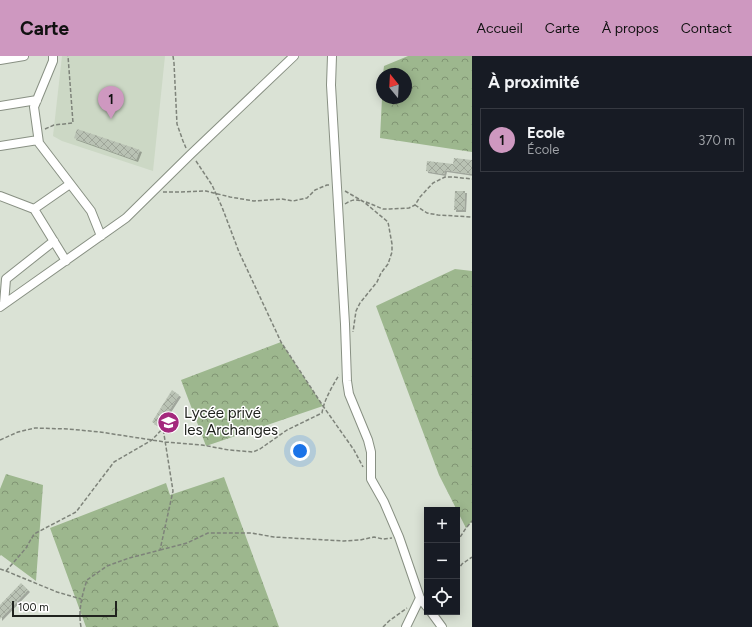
<!DOCTYPE html>
<html lang="fr">
<head>
<meta charset="utf-8">
<style>
  :root { --surface:#171b24; --page:#20242c; --text:#f1f3f6; --muted:#9ea1a6; --line:#363941; --accent:#ce98c0 }
  body { margin:0; font-family:Figtree,sans-serif; background:var(--page); color:var(--text) }
  .controls { position:absolute; right:12px; bottom:12px; display:grid; overflow:hidden; border-radius:0px; box-shadow:0 2px 10px #0003 }
  .controls button { width:36px; height:36px; display:grid; place-items:center; padding:0; border:0; border-bottom:1px solid var(--line); background:var(--surface); color:var(--text); font:20px sans-serif }
  .compass { position:absolute; left:376px; top:12px; width:36px; height:36px; border-radius:50%; background:var(--surface); box-shadow:0 2px 10px #0003; rotate:342deg }
  .scale { position:absolute; left:12px; bottom:10px; width:105px; box-sizing:border-box; padding-left:4px; border:2px solid #20231e; border-top:0; font-size:11px; line-height:14px; white-space:nowrap; color:#20231e; -webkit-text-stroke:3px #fff; paint-order:stroke }
  .you { position:absolute; left:300px; top:395px; width:14px; height:14px; margin:-10px; border:3px solid #fff; border-radius:50%; background:#1a73e8; box-shadow:0 0 0 6px #1a73e833 }
  .badge { display:grid; place-items:center; width:26px; height:26px; border-radius:50%; background:var(--accent); color:#111; font-size:13px; font-weight:700 }
  .pin { position:absolute; translate:-50% -33px; filter:drop-shadow(0 1px 2px #0008) }
  .pin::after { content:''; position:absolute; top:21px; width:14px; height:12px; background:inherit; clip-path:polygon(0 0,100% 0,50% 100%) }
  .list { margin:0; padding:0; list-style:none }
  h2 { display:flex; justify-content:space-between; align-items:center; height:52px; margin:0; padding:0 16px; font-size:17px }
  h2 small { font-size:13px; font-weight:400; color:var(--muted) }
  .list li { display:grid; grid-template-columns:26px 1fr auto; gap:12px; align-items:center; box-sizing:border-box; height:64px; margin:0 8px 8px; padding:0 8px; border:1px solid var(--line); border-radius:0px }
  .list b { display:block; font-size:15px; white-space:nowrap }
  .list p { margin:0; font-size:13px; white-space:nowrap; color:var(--muted) }
  .list em { font-size:13px; font-style:normal; color:var(--muted) }
  .icon { flex:none; width:22px; height:22px; fill:none; stroke:currentColor; stroke-width:2; stroke-linecap:round; stroke-linejoin:round }
  .map { position:relative; flex:none; width:472px; height:571px; overflow:hidden }
  header { display:flex; align-items:center; gap:24px; box-sizing:border-box; height:56px; padding:0 20px; background:var(--accent); color:#111 }
  header strong { font-size:19px }
  nav { display:flex; gap:22px; margin-inline-start:auto; font-size:14px }
  main { display:flex }
  aside { flex:1; background:var(--surface) }
  .map>svg:first-child { display:block }
  .built { fill:#ccd8c5 }
  .forest { fill:url(#forest-crowns) }
  .building { fill:url(#building-cross-hatch); filter:url(#shadow) }
  .lines { fill:none; stroke-linecap:round; stroke-linejoin:round }
  .minor-casing { stroke:#889083; stroke-width:10 }
  .path { stroke:#7e837a; stroke-width:1.5; stroke-dasharray:4 2; stroke-linecap:butt }
  .minor { stroke:#fff; stroke-width:8 }
  .labels { text-anchor:middle; stroke-width:3; stroke-linejoin:round; paint-order:stroke }
  .poi-label { font-size:15px; fill:#20231e; stroke:#fff; text-anchor:start }
</style>
</head>
<body>
<header>
<strong>Carte</strong>
<nav><a>Accueil</a><a>Carte</a><a>À propos</a><a>Contact</a></nav>
</header>
<main>
<div class="map">
<svg width="472" height="571" viewBox="0 0 472 571">
  <defs>
    <pattern id="forest-crowns" width="20" height="18" patternUnits="userSpaceOnUse"><rect width="20" height="18" fill="#9db78e"/><path d="M2 6a3 3 0 1 1 6 0M12 15a3 3 0 1 1 6 0" fill="none" stroke="#809473"/></pattern>
    <pattern id="building-cross-hatch" width="8" height="8" patternUnits="userSpaceOnUse"><rect width="8" height="8" fill="#b9c2b4"/><path d="M0 0l8 8M0 8l8-8" fill="none" stroke="#9fa69a"/></pattern>
    <filter id="shadow"><feDropShadow dx="2" dy="2" stdDeviation="0" flood-color="#0004"/></filter>
  </defs>
  <rect width="100%" height="100%" fill="#dae2d5"/>
  <path class="built" d="M 62,0 L 165,0 L 153,115 L 62,85 L 53,80 Z"/>
  <path class="forest" d="M 408,0 L 472,0 L 472,96 L 380,82 L 382,42 L 406,42 L 406,18 L 383,18 L 384,10 Z
    M 455,213 L 472,215 L 472,465 L 466,472 L 439,419 L 376,250 Z
    M 281,286 L 323,350 L 206,390 L 181,324 Z
    M 6,418 L 43,429 L 36,525 L 1,499 L 0,500 L 0,433 Z
    M 224,421 L 279,571 L 86,571 L 50,472 L 166,427 L 170,439 Z"/>
  <path class="building" d="M 77,73 L 140,94 L 136,104 L 74,82 Z
    M 454,102 L 472,104 L 472,118 L 445,114 L 444,118 L 426,115 L 427,105 L 453,108 Z
    M 455,135 L 465,135 L 464,154 L 454,154 Z
    M 172,334 L 179,339 L 159,370 L 152,366 Z
    M 21,527 L 28,534 L 0,563 L 0,549 Z"/>
  <g class="lines">
    <defs>
      <path id="minor" d="M 53,0 L 53,5 L 34,51 L 39,87 L 91,155 L 101,180
        M 332,0 L 331,29 L 345,268 L 347,325 L 349,338 L 368,384 L 371,396 L 371,423 L 384,446 L 399,481 L 420,542 L 427,551
        M 0,4 L 24,0
        M 0,50 L 37,44
        M 0,90 L 38,84
        M 0,140 L 34,153 L 66,205
        M 34,153 L 70,128
        M 4,248 L 6,223 L 54,185
        M 0,251 L 126,162 L 191,98 L 294,0
        M 431,556 L 442,571
        M 406,571 L 420,542"/>
    </defs>
    <use href="#minor" class="minor-casing"/>
    <path class="path" d="M 173,0 L 174,7 L 177,68 L 183,85 L 186,92
      M 45,73 L 54,69 L 73,67 L 68,0
      M 196,105 L 212,129 L 222,151 L 239,196 L 281,286 L 323,350 L 354,394 L 363,411
      M 345,135 L 364,146 L 388,166 L 392,188 L 392,196 L 388,208 L 381,217 L 377,226 L 360,247 L 356,255 L 353,276
      M 163,136 L 178,136 L 206,135 L 230,141 L 254,145 L 282,143 L 293,145 L 307,142 L 315,134 L 327,129 L 329,129
      M 366,146 L 383,153 L 390,153 L 409,152 L 415,149 L 420,141 L 433,127 L 445,121 L 453,121 L 472,123
      M 345,148 C 351,144 355,143 362,145
      M 415,149 L 427,157 L 438,159 L 472,161
      M 0,384 L 18,376 L 35,372 L 68,373 L 100,376 L 165,386 L 202,389 L 229,394 L 253,396 L 260,393 L 287,374 L 322,357 C 324,344 332,331 339,319
      M 457,486 L 466,472 L 472,465
      M 160,494 L 187,487 L 208,477 L 251,477 L 274,481 L 344,485 L 360,484 L 374,481 L 383,483 L 392,482
      M 0,513 L 6,515 L 57,536 L 81,543
      M 6,515 L 26,492 L 34,478 L 76,456 L 114,406 L 152,384 L 163,372
      M 457,515 L 462,508 L 472,501
      M 81,571 C 78,555 82,539 87,524 L 107,510 L 129,502 L 160,494 L 173,435 L 163,372 L 170,359
      M 383,571 L 389,565 L 407,552"/>
    <use href="#minor" class="minor"/>
  </g>
  <defs>
    <symbol id="school-disc" viewBox="-11 -11 22 22"><circle r="9.5" fill="#a4287d" stroke="#fff"/><path d="M0-5L7-2L0 1L-7-2ZM-4 1L0 2.5L4 1V4Q0 6-4 4Z" fill="#fff"/></symbol>
  </defs>
  <g fill-rule="evenodd">
    <use href="#school-disc" x="156" y="354" width="25" height="25"/>
  </g>
  <g class="labels">
    <g class="poi-label">
      <text x="184" y="362">Lycée privé<tspan x="184" dy="17">les Archanges</tspan></text>
    </g>
  </g>
</svg>
<div class="controls">
<button>+</button>
<button>−</button>
<button><svg class="icon" aria-label="locate" viewBox="0 0 24 24"><circle cx="12" cy="12" r="6"/><path d="M12 2v4M12 18v4M2 12h4M18 12h4"/></svg></button>
</div>
<svg class="compass" viewBox="-18 -18 36 36"><path d="M0-13l5 13h-10z" fill="#e53935"/><path d="M0 13l5-13h-10z" fill="#9ea1a6"/></svg>
<div class="scale">100 m</div>
<div class="you"></div>
<div class="pin badge" style="left:111px;top:63px">1</div>
</div>
<aside>
<h2>À proximité<small></small></h2>
<ul class="list">
<li><span class="badge">1</span><div><b>Ecole</b><p>École</p></div><em>370 m</em></li>
</ul>
</aside>
</main>
</body>
</html>
